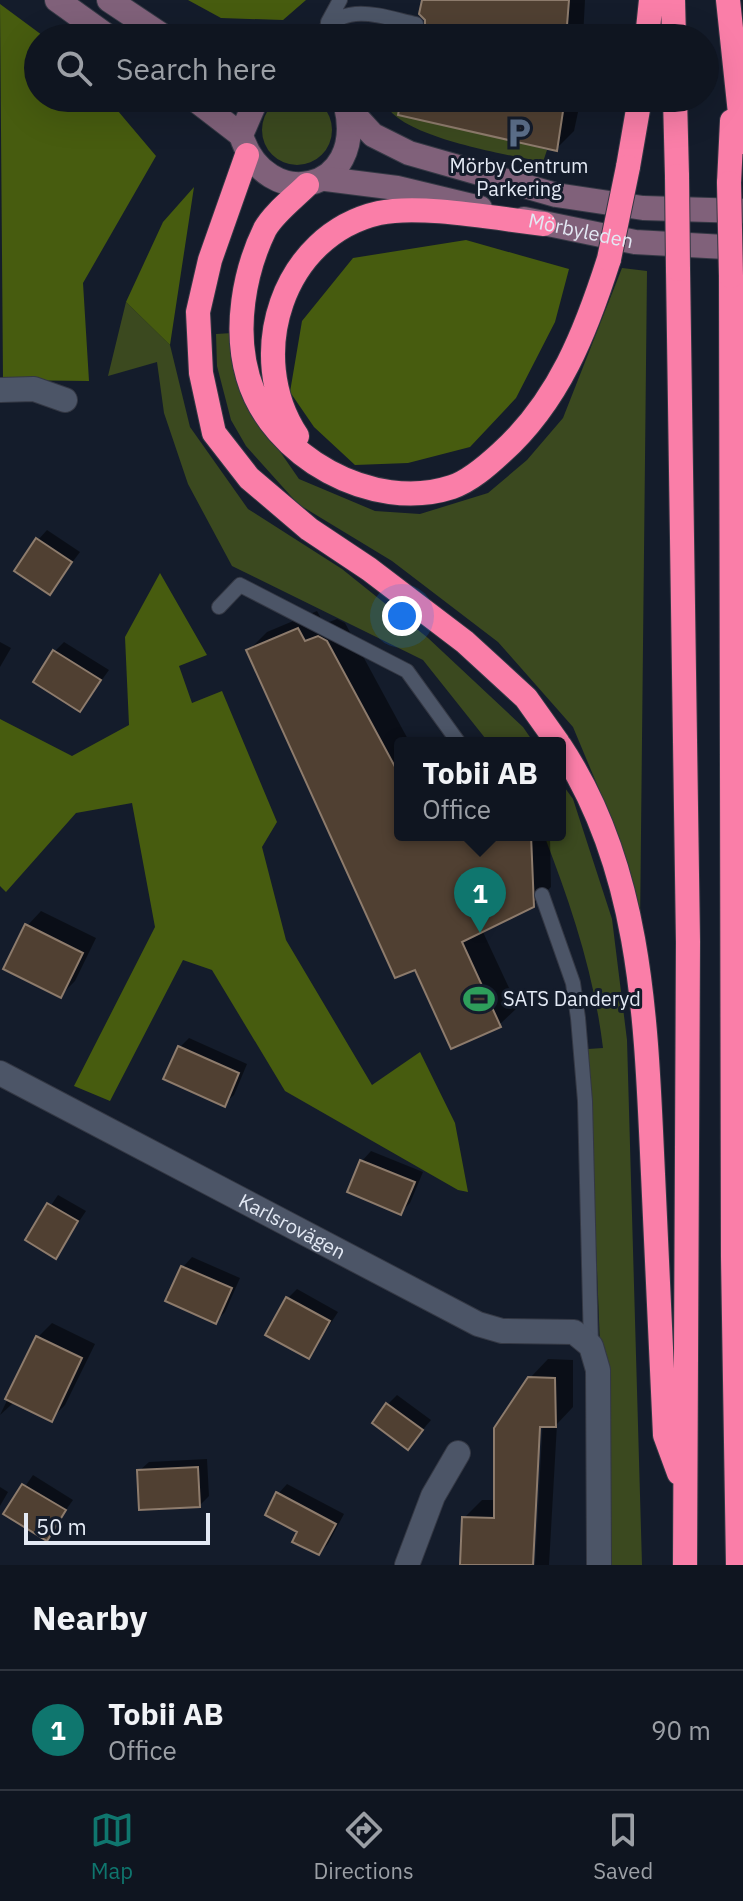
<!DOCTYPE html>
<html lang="en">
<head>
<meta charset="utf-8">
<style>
  :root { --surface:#0f1520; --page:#181e29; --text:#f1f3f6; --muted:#9b9fa5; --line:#2f343e; --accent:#0f766e }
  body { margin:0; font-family:"IBM Plex Sans",sans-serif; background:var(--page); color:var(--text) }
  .scale { position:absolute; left:24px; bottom:20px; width:186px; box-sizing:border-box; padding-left:8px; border:4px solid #e3e9f4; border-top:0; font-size:22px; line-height:28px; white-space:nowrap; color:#e3e9f4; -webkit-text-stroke:6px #141c2b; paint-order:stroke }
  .you { position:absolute; left:402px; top:616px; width:28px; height:28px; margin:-20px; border:6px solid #fff; border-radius:50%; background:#1a73e8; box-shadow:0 0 0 12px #1a73e833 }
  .badge { display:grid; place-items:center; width:52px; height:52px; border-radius:50%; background:var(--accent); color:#fff; font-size:26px; font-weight:700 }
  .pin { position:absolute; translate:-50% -66px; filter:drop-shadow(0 2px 4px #0008) }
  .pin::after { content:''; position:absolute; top:42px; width:28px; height:24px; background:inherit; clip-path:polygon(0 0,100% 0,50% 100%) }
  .popup { position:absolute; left:394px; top:737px; width:172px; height:104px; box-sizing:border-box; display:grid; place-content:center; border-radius:8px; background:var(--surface); filter:drop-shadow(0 2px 6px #0005); font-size:26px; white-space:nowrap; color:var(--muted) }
  .popup b { font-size:30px; color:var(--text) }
  .popup::after { content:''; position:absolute; left:50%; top:100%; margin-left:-16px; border:16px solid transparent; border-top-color:var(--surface) }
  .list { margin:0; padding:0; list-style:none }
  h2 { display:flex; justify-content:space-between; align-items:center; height:104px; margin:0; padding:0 32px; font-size:34px }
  h2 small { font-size:26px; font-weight:400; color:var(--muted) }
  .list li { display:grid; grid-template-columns:52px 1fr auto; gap:24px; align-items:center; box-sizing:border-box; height:120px; padding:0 32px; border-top:2px solid var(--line) }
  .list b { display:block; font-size:30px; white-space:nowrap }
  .list p { margin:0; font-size:26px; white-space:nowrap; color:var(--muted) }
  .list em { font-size:26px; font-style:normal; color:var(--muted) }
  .icon { flex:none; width:44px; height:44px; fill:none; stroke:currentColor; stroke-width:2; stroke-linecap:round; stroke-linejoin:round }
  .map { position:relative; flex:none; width:743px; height:1565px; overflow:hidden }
  .search { position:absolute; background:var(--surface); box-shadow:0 8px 32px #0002; left:24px; right:24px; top:24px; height:88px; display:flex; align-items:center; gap:20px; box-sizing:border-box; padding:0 28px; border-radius:44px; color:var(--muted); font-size:30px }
  .sheet { height:224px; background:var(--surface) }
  nav { display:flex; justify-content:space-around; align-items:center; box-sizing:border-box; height:112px; border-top:2px solid var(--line); background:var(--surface); font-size:22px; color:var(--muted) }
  nav a { display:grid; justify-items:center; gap:4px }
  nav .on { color:var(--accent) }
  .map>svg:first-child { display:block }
  .green { fill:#3b491f }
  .forest { fill:#475c0f }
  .shadow { fill:#0007 }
  .building { fill:#504032; stroke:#8d7b6c; stroke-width:2 }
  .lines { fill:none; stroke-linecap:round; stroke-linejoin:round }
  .lane-casing { stroke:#343844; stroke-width:16 }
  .street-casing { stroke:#343844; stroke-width:26 }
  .secondary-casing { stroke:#343844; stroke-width:26 }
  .highway-casing { stroke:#343844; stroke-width:26 }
  .lane { stroke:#4c5567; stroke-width:14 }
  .street { stroke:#4c5567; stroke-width:24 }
  .secondary { stroke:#80617a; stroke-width:24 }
  .highway { stroke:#fa7ea8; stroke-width:24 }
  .highway-bridge-casing { stroke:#343844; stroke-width:26; stroke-linecap:butt }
  .highway-bridge { stroke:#fa7ea8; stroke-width:24 }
  .labels { text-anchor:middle; stroke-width:6; stroke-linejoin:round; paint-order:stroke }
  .poi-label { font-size:20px; fill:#e3e9f4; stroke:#141c2b }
  .street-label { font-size:20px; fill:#e3e9f4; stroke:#141c2b }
</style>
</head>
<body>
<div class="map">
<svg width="743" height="1565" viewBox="0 0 743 1565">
  <rect width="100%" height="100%" fill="#141c2b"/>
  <path class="green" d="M262 130a35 35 0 1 1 70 0a35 35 0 1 1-70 0Z
    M 384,98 L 416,98 L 453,123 L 547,150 L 543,162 C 510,155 388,136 384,98 Z
    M 622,268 L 647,271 L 640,928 L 619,837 L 573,727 L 498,642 L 392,561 L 298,504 L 246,446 L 231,420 L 217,366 L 216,334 L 232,333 L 243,398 L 299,479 L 375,511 L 420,514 L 488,493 L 527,460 L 563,418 Z
    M 126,302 L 170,345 L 190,427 L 248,509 L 342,569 L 428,638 L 523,727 L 534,743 L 489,743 L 423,660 L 232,566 L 188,484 L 164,413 L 157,362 L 108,376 Z
    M 560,781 L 573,799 L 612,919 L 627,1040 L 642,1565 L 609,1565 L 588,1049 L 603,1048 C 594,973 571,905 544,835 L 560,835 Z"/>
  <path class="forest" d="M 188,0 L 306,0 L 283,20 L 221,18 Z
    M 0,4 L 46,38 L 38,38 L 38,98 L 107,98 L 156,156 L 83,283 L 89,381 L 3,380 Z
    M 194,187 L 170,345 L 126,302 L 163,222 Z
    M 466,240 L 569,269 L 555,322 L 516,398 L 470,447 L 408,463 L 355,465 L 314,427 L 290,392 L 302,321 L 353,258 Z
    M 160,573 L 207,655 L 179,666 L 192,703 L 222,691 L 277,822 L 262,847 L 286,940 L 372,1085 L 420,1052 L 455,1123 L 468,1192 L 458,1190 L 285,1091 L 212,970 L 183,960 L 110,1101 L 74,1086 L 155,927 L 132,803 L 76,813 L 6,892 L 0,886 L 0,719 L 72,756 L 129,725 L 125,637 Z"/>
  <path class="shadow" d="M 424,0 L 585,0 L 583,38 L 415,38 L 427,24 L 421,14 Z
    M 403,98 L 581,98 L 574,131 L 556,149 Z
    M 47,530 L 80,552 L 50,592 L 38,540 Z
    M 317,611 L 324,624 L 337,619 L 345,623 L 410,743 L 400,743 L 400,835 L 550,835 L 551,887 L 533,905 L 482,930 L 518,1007 L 499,1025 L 416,967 L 249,650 L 267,632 Z
    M 0,642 L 11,648 L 0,667 Z
    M 64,642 L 109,670 L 80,710 L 55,651 Z
    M 491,737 L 496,743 L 471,743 Z
    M 41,911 L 96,938 L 75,981 L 61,995 L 27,926 Z
    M 189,1038 L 247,1064 L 234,1095 L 224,1104 L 180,1047 Z
    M 371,1151 L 423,1172 L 410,1203 L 401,1212 L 362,1161 Z
    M 58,1195 L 86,1211 L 56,1256 L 28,1239 Z
    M 192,1257 L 240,1278 L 225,1312 L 216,1321 L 168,1300 L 183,1267 Z
    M 297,1289 L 338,1312 L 309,1357 L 288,1298 Z
    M 52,1323 L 95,1344 L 65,1405 L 51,1419 L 33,1385 L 0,1415 L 38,1337 Z
    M 548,1359 L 573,1360 L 573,1407 L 557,1424 L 549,1565 L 535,1565 L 543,1417 L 539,1417 L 531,1565 L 462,1565 L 464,1518 L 482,1500 L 496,1500 L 530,1378 Z
    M 397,1395 L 431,1420 L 408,1447 L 388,1404 Z
    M 207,1459 L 209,1496 L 200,1505 L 139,1471 L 149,1462 Z
    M 33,1475 L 73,1500 L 46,1538 L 6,1514 Z
    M 287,1484 L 344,1514 L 328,1544 L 319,1553 L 300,1531 L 278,1494 Z
    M 0,1487 L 8,1492 L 0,1506 Z"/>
  <path class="building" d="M 422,0 L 569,0 L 566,38 L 413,38 L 425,27 L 425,20 L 419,14 Z
    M 401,98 L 565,98 L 557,151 L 398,115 Z
    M 36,538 L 72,562 L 50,595 L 14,571 Z
    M 298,628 L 305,641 L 318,636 L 327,641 L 400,776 L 400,835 L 531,835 L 534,907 L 462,942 L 501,1027 L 451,1049 L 415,970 L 395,978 L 246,650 Z
    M 53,650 L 101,680 L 80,712 L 33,682 Z
    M 25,924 L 83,953 L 61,998 L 3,969 Z
    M 178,1046 L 239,1073 L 225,1107 L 163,1079 Z
    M 360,1160 L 415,1182 L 401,1215 L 347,1192 Z
    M 47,1203 L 78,1221 L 56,1259 L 25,1240 Z
    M 181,1266 L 232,1288 L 216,1324 L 165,1301 Z
    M 286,1297 L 330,1321 L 309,1359 L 265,1335 Z
    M 36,1336 L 82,1358 L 52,1422 L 5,1399 Z
    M 528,1377 L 555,1378 L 556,1427 L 540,1427 L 533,1565 L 460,1565 L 462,1517 L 494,1518 L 494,1428 Z
    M 386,1403 L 423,1430 L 408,1450 L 372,1423 Z
    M 198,1467 L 200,1507 L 139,1510 L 137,1470 Z
    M 22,1484 L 66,1510 L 47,1541 L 3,1514 Z
    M 276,1492 L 336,1524 L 319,1555 L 292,1542 L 297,1532 L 265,1515 Z"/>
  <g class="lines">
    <defs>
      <path id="lane" d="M 328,22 L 340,0
        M 319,38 C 342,0 379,16 416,24
        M 350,38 L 353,35 L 377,38
        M 219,607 L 240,585 L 407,671 L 459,743
        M 542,895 L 573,983 L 578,1018 L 585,1101 L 591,1346"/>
      <g id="street">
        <path d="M 0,390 L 34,389 L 65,400"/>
        <path id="s1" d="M 0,1073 L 478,1324 L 502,1331 L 574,1332 L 591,1346 L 598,1370 L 599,1565"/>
        <path d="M 407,1565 L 433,1496 L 458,1453"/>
      </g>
      <g id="secondary">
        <path d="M 57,0 L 110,38"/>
        <path d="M 109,0 L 166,38"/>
        <path d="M 193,98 L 241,135"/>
        <path d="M 257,98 L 241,135 C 266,214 367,193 346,106"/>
        <path d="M 339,98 L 373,135 L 409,153 L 556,195 L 643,208 L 743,211"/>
        <path d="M 326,179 L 397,188 L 480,208"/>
        <path id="s2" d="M 524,219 L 635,242 L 743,248"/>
      </g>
      <path id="highway" d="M 673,0 L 674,38
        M 728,0 L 743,142
        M 647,38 L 651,0
        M 675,98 L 677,176
        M 247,155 L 210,260 L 198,312 L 201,373 L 214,433 L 249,478 L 309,529 L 369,569 L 465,642 L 526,698 L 558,743
        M 628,167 L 640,98
        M 729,183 L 732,121
        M 307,185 C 294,198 274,213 265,229 C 244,272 234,329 248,377 C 271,457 373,513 452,487 C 470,481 488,465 501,453 C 559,401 586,331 609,259
        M 678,269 L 688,942 L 685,1565
        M 731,276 L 733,1257 L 738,1565
        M 297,436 C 244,356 282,235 379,213 C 421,204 499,219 544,224
        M 560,746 C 644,872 646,1028 653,1174 C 657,1261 661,1348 665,1435 L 679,1473"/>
    </defs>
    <use href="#lane" class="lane-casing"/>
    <use href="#street" class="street-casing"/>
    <use href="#secondary" class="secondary-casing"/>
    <use href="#highway" class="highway-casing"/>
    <use href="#lane" class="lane"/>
    <use href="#street" class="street"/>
    <use href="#secondary" class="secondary"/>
    <use href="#highway" class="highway"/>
    <defs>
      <path id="highway-bridge" d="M 677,176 L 678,269
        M 729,183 L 731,276
        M 609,259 L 628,167"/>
    </defs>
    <use href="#highway-bridge" class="highway-bridge-casing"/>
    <use href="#highway-bridge" class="highway-bridge"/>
  </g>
  <defs>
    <symbol id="parking-bare" viewBox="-9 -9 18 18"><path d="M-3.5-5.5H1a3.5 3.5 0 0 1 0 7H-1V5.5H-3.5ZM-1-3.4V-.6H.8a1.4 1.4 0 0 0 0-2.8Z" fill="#5c6f8a" stroke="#141c2b" stroke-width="2.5" paint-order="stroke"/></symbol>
    <symbol id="stadium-bare" viewBox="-9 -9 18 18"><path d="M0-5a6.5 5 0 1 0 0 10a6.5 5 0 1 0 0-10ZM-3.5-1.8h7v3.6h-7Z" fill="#2e9e5b" stroke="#141c2b" stroke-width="2.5" paint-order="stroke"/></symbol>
  </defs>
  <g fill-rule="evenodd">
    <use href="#parking-bare" x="497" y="111" width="44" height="44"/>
    <use href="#stadium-bare" x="457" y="977" width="44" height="44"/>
  </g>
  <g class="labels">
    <g class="poi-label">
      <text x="519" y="173">Mörby Centrum<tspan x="519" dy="23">Parkering</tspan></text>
      <text x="503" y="1006" text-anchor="start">SATS Danderyd</text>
    </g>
    <g class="street-label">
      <text dy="7" stroke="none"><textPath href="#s2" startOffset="58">Mörbyleden</textPath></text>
      <text dy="7" stroke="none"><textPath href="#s1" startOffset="330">Karlsrovägen</textPath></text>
    </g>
  </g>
</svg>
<div class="scale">50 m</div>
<div class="you"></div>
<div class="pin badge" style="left:480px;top:933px">1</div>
<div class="popup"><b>Tobii AB</b>Office</div>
<div class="search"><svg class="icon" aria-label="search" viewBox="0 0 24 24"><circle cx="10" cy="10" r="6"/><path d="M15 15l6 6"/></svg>Search here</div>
</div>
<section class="sheet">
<h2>Nearby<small></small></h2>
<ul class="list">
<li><span class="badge">1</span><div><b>Tobii AB</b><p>Office</p></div><em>90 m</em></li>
</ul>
</section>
<nav>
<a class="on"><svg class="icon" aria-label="map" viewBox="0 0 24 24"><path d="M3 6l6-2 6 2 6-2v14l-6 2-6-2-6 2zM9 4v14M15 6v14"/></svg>Map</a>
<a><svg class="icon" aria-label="directions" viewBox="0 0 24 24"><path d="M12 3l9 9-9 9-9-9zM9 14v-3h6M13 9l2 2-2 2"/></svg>Directions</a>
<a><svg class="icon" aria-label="saved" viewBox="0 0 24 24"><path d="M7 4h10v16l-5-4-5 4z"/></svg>Saved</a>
</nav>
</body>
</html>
